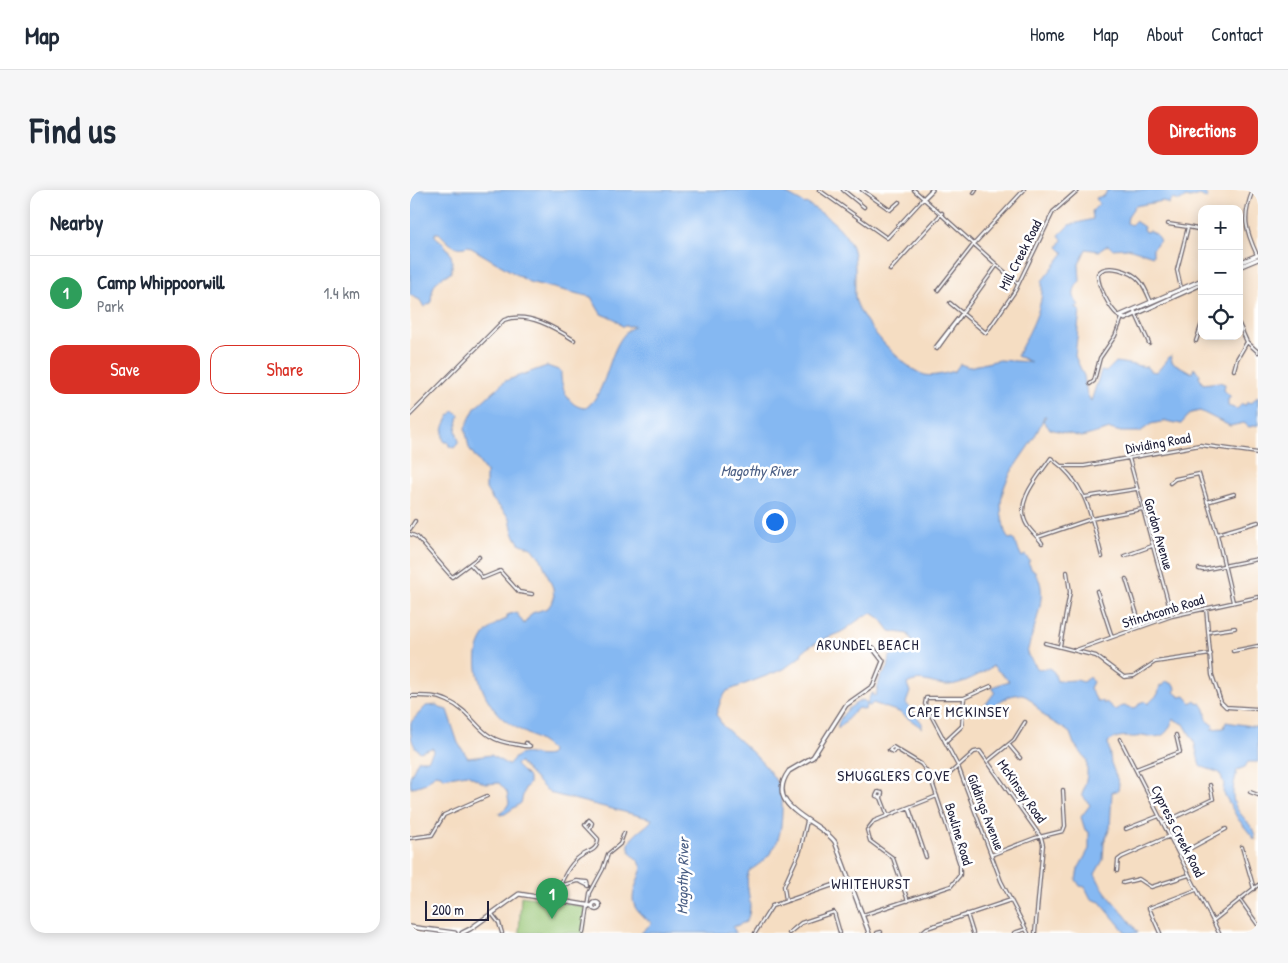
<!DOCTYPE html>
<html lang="en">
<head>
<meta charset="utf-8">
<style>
  :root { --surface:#fff; --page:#f6f6f7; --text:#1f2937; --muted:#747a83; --line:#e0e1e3; --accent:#d93025 }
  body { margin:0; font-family:"Patrick Hand",sans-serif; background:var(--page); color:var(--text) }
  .controls { position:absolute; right:15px; top:15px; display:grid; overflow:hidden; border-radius:10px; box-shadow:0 2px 12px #0003 }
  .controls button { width:45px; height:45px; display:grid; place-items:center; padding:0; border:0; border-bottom:1px solid var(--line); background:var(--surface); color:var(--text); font:25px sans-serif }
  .scale { position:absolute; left:15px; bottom:12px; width:64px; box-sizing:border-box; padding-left:5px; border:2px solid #22223b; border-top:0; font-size:14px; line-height:18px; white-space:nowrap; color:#22223b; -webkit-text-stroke:4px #fff; paint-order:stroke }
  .you { position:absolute; left:364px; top:331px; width:18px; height:18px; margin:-12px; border:4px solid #fff; border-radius:50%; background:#1a73e8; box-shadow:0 0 0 8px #1a73e833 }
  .badge { display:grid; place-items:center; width:32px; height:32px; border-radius:50%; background:var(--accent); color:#fff; font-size:16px; font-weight:700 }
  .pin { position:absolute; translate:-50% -41px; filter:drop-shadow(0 1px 2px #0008) }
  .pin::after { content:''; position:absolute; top:26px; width:18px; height:15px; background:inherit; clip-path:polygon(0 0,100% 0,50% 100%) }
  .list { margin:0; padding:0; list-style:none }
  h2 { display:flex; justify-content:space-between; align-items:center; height:65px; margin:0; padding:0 20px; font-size:21px }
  h2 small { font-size:16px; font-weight:400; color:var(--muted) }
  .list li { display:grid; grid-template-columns:32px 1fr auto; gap:15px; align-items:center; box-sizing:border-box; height:75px; padding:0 20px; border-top:1px solid var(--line) }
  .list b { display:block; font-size:19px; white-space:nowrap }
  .list p { margin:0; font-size:16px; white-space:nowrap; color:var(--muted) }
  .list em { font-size:16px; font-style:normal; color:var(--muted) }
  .actions { display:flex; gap:10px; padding:15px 20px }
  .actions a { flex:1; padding:11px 0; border:1px solid var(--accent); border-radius:15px; text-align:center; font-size:18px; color:var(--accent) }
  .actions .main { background:var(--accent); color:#fff }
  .icon { flex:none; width:28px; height:28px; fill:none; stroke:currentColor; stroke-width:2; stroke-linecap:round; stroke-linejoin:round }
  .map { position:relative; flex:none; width:848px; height:743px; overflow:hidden; border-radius:15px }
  header { display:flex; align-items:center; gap:30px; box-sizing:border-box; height:70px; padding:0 25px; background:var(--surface); border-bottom:1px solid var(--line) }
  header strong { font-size:24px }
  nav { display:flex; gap:28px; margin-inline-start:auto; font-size:18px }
  .intro { display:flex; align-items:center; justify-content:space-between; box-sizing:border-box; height:120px; padding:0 30px }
  h1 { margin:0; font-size:35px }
  .button { padding:12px 22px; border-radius:15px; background:var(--accent); color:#fff; font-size:18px; font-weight:700 }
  main { display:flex; gap:30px; padding:0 30px }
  aside { flex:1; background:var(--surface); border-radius:15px; box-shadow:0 2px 12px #0003 }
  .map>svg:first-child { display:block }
  .green { fill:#95c472; stroke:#5c7356 }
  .water { fill:#85b8f2; stroke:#546d96 }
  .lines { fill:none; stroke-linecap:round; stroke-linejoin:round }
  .minor-casing { stroke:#6c636a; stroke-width:4.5 }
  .tertiary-casing { stroke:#6c636a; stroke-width:5.5 }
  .minor { stroke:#fff; stroke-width:2 }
  .tertiary { stroke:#fff; stroke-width:3 }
  .labels { text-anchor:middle; stroke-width:5; stroke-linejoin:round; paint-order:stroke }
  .street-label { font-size:14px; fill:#22223b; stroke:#fff }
  .water-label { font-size:15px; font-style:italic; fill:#4a5e84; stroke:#fff }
  .neighbourhood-label { font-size:15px; letter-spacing:1px; fill:#22223b; stroke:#fff }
</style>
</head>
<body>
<header>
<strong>Map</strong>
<nav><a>Home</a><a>Map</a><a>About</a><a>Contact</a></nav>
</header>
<div class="intro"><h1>Find us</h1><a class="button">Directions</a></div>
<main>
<aside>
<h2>Nearby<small></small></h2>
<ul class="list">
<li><span class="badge" style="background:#2e9e5b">1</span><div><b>Camp Whippoorwill</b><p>Park</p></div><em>1.4 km</em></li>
</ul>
<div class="actions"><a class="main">Save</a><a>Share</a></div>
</aside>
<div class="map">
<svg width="848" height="743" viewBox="0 0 848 743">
  <rect width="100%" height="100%" fill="#fff"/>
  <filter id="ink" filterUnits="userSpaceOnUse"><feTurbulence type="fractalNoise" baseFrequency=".02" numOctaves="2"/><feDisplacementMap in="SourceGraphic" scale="10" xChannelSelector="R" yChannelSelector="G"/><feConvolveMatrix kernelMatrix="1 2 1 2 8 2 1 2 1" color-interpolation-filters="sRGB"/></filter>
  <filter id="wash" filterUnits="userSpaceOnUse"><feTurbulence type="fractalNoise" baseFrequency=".0096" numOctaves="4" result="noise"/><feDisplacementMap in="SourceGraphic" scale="20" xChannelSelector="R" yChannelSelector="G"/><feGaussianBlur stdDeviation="1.12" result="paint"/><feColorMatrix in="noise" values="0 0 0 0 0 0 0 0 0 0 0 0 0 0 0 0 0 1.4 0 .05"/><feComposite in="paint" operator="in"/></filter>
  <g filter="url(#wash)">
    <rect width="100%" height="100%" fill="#f5ddc2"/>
    <path class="green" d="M 111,706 L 141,710 L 174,717 L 176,722 L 173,743 L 109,743 Z"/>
    <path class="water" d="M 0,0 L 370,0 L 395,14 L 396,13 C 415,25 433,36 442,57 C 447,71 444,92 445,107 C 447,128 494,180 515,185 C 523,187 537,183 545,181 L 550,174 L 559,177 L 589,170 L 621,172 L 607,166 C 620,140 634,118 632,91 L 654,63 L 648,57 L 652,50 L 649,45 L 659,35 L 683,29 L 682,21 L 689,14 L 686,8 L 695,5 L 697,0 L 788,0 L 794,2 L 798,7 L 797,9 L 790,5 L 780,8 L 776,7 L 770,11 L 762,9 L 758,14 L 753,11 L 725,16 L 718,26 L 717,33 L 721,35 L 725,31 L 734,37 L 733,39 L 735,42 L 739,41 L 746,44 L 750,51 L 743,58 L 743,66 L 718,58 L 702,59 L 698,55 L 689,61 L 676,59 L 669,74 L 670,91 C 663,98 661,107 669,115 L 665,118 L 670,120 L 665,166 L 674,186 L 677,204 L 681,211 L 691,181 L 696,182 L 706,172 L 737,177 L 740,181 L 747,182 L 761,165 L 762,172 L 782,183 L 784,178 L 790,185 L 789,187 L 793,194 L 809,192 L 815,194 L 814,200 L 821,207 L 818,209 L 818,216 L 827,219 L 832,214 L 836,215 L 837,212 L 842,213 L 848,206 L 848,235 L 839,237 L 834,233 L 820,236 L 790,221 L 781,223 L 771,234 L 756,231 L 741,234 L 730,242 L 711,242 L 700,239 L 672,247 L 640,239 L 633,231 L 636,226 L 634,226 C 621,266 582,286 593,332 C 595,339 594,344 599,349 L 603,348 L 612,367 L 615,365 L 620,371 L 618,372 L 622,380 L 627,382 L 625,384 C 642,400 620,445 617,464 L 628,479 L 639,478 L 644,482 L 647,491 L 667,490 L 673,492 L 679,487 L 683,492 L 680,498 L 687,511 L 692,511 L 694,514 L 696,512 L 705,520 C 712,515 717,515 723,519 L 728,516 L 729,513 L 735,511 L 738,514 L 748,504 L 750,495 L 753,496 L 756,491 L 765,495 L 766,499 L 764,502 L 770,507 L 775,506 L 781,513 L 785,510 L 788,514 L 791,513 L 795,519 L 797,531 L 804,536 L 801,539 L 814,538 L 816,532 L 848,537 L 848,572 L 838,572 L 835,577 L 827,580 C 825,591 821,601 824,612 C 828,627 846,634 845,650 L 828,629 L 813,602 L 814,594 L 810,583 L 790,576 L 784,551 L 774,534 L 763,529 C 757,547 750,549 733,545 C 720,551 714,541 698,552 L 701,573 L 709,594 L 708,601 L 702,602 L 700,638 L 694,652 L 693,670 L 685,684 C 695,707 716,723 728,743 L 716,743 L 690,712 L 681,709 L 675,697 L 670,696 L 666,690 L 668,679 L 679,659 L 679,642 L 675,640 L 671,627 L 680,615 L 672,605 L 677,586 L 677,570 L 664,554 L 660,543 C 653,537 645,534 638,529 C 631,524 626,515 621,510 C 607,496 586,513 577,522 L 572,519 L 585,502 L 582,497 L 599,491 L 583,476 C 571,484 553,494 539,495 C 523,496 512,485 497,494 L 500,502 L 496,513 L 512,533 L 512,538 L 489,522 L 463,513 L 460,516 L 456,515 L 455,520 L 448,518 L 428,539 C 426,528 443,513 453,510 L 457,513 L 461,504 L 464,503 L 463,506 L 466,505 L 470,488 L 478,478 L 480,466 L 489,458 L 499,460 L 505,457 L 498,444 L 480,441 L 471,429 L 462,423 C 449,427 442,436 431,442 C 418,448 403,452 392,462 L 391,466 L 374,479 L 317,501 L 311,510 L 306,525 C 311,529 310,534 314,537 C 333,554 357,573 369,596 C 373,604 372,613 372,622 C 371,651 365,665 339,681 C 333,698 346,714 336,732 L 323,737 L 326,743 L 231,743 L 242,733 C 214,715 223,705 232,678 C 230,670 221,666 219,659 C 216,646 238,638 242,629 L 143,604 L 134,598 L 109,572 L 106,575 L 119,588 L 119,594 L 115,598 L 111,613 L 95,624 L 90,625 L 89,623 L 96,618 L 99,613 L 97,602 L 89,593 L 75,594 L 57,584 L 33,588 L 31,585 L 25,584 L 16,593 L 1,598 L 0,587 L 8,570 L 18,570 L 24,560 L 22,558 L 10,562 C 1,555 0,544 1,532 L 16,516 L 27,515 L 30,518 L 37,520 L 48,553 L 58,568 L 81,565 L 98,575 C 115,554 120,569 140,565 L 141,561 C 138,552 102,538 91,527 C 64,500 51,445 97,429 L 97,425 L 106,422 L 114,434 L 122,423 L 138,418 L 144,409 L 143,398 L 131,369 L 123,359 L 109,353 L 103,343 L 100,328 L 82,309 L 76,299 L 76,282 L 59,258 L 55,238 L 65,218 L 95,191 L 137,176 L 151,181 C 150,196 158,218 176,218 C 201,199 196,153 224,136 L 212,136 L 203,128 L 191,124 L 181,107 L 119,92 L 58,56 C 44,61 38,52 29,43 L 25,43 L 25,46 C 38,58 45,64 41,83 C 25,89 22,95 21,113 L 14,117 L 10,110 L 0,105 Z
      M 44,220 L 49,225 L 46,240 L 49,252 L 44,258 L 39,256 L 38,252 L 34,252 C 30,241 36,229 44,220 Z"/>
  </g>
  <g filter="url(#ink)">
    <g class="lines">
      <defs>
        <path id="minor" d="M 409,0 L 477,48 L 515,7
          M 433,0 L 454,17
          M 452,0 L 480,20 L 489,12
          M 504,0 L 608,94
          M 843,0 C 832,27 835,39 847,65
          M 564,3 L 566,0
          M 758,34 L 778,37
          M 480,80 L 532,23
          M 771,98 L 767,80 L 778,37 L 792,40
          M 528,100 L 564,54 L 614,0
          M 540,113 L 576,143 L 605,101 L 643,22 L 668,0
          M 724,120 L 739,153
          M 709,126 C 700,119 687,95 688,84 C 695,72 722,81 730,91 C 735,97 738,105 741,112
          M 829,134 L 837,152 L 848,162
          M 786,151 L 792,133
          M 525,158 L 553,122
          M 527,159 L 587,75
          M 824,180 L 827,169 L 837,152
          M 680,194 L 684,191 L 690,168 L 705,146 L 712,128
          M 0,225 L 94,130 C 118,121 145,138 164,150
          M 719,268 L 762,426
          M 651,276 L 674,276 L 790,255 L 848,263
          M 760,293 L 765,289 L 789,284 L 807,344 L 823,412
          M 675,307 L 726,299
          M 797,312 L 824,304
          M 0,339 L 5,331
          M 0,344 L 7,347 L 42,387 L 69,367
          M 807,344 L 848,332
          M 628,347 L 681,329 L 732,319
          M 632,353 C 628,347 621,342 617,335 C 603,312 629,286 641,268 C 678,295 681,326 692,367
          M 714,366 L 742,356
          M 61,375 L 73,388 L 90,381 L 109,402 L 122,404
          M 789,379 L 793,380 L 848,369
          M 716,389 L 731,437
          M 687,401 L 702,447
          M 796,418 L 802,485 L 811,512 L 816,517 L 848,519
          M 798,442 L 825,438
          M 635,453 L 686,466 L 714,487 L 724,486 L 745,472 L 801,464
          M 650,456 L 660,402 L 657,382
          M 666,460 L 762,426 L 848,407
          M 823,461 L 848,456
          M 581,496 L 554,508 L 516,508 L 515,514 L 548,576 L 591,691 L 618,743
          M 0,506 C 13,506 26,505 38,511 C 68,525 67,550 104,554 C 110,555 115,557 120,556 L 116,553
          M 710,549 L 809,743
          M 535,552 L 552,536 L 554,508
          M 599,555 L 610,568
          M 578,571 L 604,550 L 615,532
          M 726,579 L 770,562 L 766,545
          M 522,592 L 537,586 L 564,562 L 570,561 L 631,647 L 633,655 L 625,743
          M 840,602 L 848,605
          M 471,608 L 466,606 L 468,602 L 472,603 L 471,608 L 478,626
          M 499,618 L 516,667
          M 753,633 L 803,609 L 800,595
          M 716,639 L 749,626
          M 0,648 L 22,645 L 34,625 L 77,606
          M 832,657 L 844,699
          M 770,664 L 816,639
          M 581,665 L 625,648 L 653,641 L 655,636 L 653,600
          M 707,681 L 708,670 L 712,667 L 760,646
          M 713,693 L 729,689 L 741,697 L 779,685
          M 150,696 L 167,691 L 178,692 L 179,696 L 171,692
          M 482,696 L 492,693
          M 145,709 C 150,695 155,681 166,670 C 174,661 188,663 188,649 L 175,635 L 179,630 L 182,633 L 180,639
          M 376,711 L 374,696 L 390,661 L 397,631
          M 498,711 L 483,668 L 460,651 L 457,640 L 464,631 L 527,606
          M 831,711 L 848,735
          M 82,724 L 89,733 L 92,743
          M 557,724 L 563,743
          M 453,725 L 541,696 L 550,685 L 550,675 L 520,586 L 511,574 L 483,557 L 479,560 L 483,562 L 485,559
          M 803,731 L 848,695
          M 174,743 L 180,703 L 193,679 L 198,664 L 210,654 L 214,643
          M 345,743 L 362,716 L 438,690
          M 379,743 L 391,733 L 424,722 L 430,743
          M 467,743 L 471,742
          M 511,743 L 517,738 L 601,710
          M 604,743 L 616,739
          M 750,743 L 739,718 L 786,700"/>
        <path id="tertiary" d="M 515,7 L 522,0
          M 829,73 L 848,65
          M 829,77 L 848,69
          M 709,126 L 715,129 L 792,94
          M 709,126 L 792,90
          M182.5 716a3.5 3.5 0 1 1 7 0a3.5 3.5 0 1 1-7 0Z
          M 0,737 L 45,743
          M 52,743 L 60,739 L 109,704 L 182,716
          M 459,743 L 425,652 C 410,630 352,618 379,581 L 403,567 L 436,515 L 463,496 L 473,471 L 463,458"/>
      </defs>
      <use href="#minor" class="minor-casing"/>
      <use href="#tertiary" class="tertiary-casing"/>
      <use href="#minor" class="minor"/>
      <use href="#tertiary" class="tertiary"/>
    </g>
  </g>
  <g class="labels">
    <g class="street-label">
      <text transform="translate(610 65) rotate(-63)" y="5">Mill Creek Road</text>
      <text transform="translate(748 253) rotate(-10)" y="5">Dividing Road</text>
      <text transform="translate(749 344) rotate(74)" y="5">Gordon Avenue</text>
      <text transform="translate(753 421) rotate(-17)" y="5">Stinchcomb Road</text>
      <text transform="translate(612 601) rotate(55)" y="5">McKinsey Road</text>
      <text transform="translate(576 622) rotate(69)" y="5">Giddings Avenue</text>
      <text transform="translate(768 641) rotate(63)" y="5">Cypress Creek Road</text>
      <text transform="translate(549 644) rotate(73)" y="5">Bowline Road</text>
    </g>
    <g class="water-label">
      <text x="349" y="286">Magothy River</text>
      <text transform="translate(273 686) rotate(-89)" y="5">Magothy River</text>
    </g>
    <g class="neighbourhood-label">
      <text x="458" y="460">ARUNDEL BEACH</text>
      <text x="549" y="527">CAPE MCKINSEY</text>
      <text x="484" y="591">SMUGGLERS COVE</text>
      <text x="461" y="699">WHITEHURST</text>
    </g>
  </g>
</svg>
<div class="controls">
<button>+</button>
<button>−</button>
<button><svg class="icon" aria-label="locate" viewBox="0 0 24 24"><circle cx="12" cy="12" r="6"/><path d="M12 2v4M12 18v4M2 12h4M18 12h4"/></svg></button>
</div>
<div class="scale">200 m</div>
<div class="you"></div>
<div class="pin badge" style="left:142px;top:729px;background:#2e9e5b">1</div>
</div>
</main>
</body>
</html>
